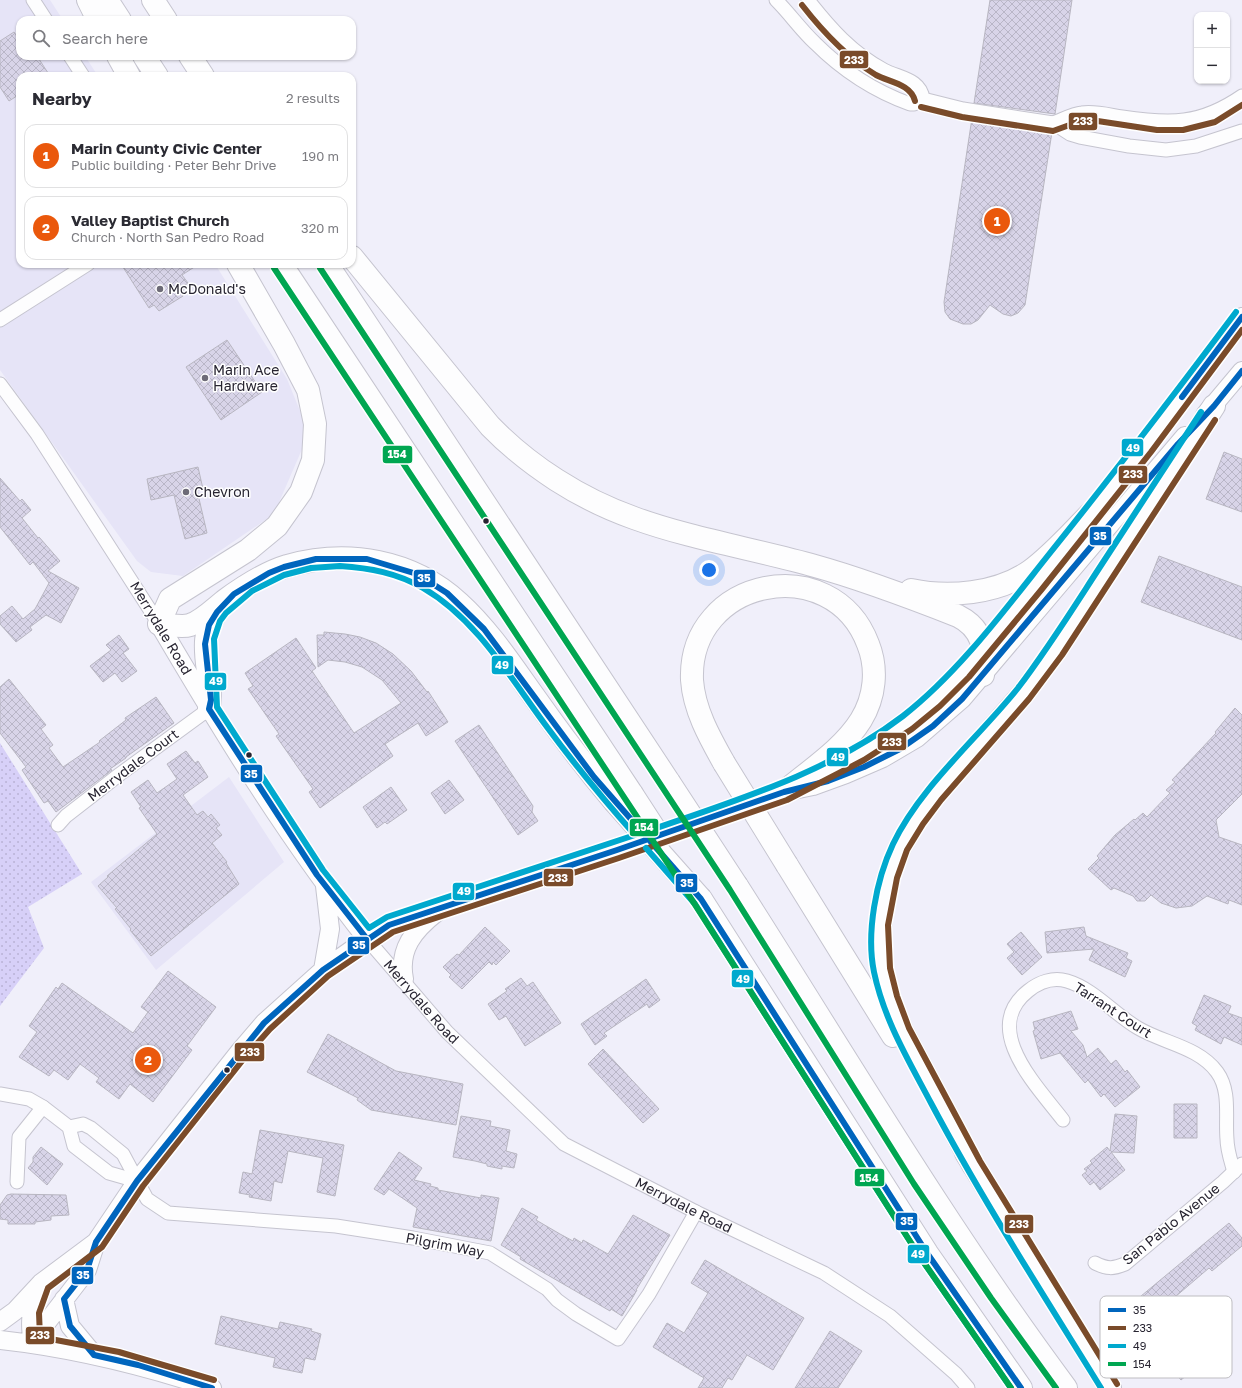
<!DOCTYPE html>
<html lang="en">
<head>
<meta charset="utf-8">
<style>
  :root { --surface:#fff; --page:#f7f7f7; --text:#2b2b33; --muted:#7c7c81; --line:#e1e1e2; --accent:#ea580c }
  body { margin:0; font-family:"Golos Text",sans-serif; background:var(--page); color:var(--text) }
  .controls { position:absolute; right:12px; top:12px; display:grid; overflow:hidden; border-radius:8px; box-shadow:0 1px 3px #0004 }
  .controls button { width:36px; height:36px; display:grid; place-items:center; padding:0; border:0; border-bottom:1px solid var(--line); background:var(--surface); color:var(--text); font:20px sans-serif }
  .you { position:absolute; left:709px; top:570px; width:14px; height:14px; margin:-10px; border:3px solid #fff; border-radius:50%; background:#1a73e8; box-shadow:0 0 0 6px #1a73e833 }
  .badge { display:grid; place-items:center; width:26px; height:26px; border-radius:50%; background:var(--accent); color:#fff; font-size:13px; font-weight:700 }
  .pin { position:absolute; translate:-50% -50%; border:2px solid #fff; box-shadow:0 1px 4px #0006 }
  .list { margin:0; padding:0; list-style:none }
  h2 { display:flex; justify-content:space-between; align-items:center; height:52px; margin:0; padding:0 16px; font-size:17px }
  h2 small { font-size:13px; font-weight:400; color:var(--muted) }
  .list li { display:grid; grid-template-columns:26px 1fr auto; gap:12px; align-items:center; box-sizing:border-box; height:64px; margin:0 8px 8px; padding:0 8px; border:1px solid var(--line); border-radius:12px }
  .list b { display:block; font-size:15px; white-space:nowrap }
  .list p { margin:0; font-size:13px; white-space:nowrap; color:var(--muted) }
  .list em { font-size:13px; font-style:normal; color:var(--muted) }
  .icon { flex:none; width:22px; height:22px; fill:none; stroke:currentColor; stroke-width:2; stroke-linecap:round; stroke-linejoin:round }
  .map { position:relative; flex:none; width:1242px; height:1388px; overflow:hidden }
  .search { position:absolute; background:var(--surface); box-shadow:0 1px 3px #0004; left:16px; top:16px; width:340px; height:44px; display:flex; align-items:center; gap:10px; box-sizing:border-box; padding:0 14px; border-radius:12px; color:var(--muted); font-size:15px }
  .panel { position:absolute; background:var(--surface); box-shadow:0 1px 3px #0004; left:16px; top:72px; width:340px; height:196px; border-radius:12px }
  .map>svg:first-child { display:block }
  .built { fill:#e6e4f7 }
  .park { fill:url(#park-dots) }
  .building { fill:url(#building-cross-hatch); stroke:#b8b6c1 }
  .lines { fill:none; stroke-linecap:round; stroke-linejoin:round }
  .street-casing { stroke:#c5c4cf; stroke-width:15 }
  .secondary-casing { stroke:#c5c4cf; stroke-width:20 }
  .highway-casing { stroke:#c5c4cf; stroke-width:24 }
  .street { stroke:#fdfdfe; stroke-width:13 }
  .secondary { stroke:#fdfdfe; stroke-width:18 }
  .highway { stroke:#fdfdfe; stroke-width:22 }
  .highway-bridge-casing { stroke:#c5c4cf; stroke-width:24; stroke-linecap:butt }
  .highway-bridge { stroke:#fdfdfe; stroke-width:22 }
  .bus-1-casing { stroke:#fff; stroke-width:9 }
  .bus-2-casing { stroke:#fff; stroke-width:9 }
  .bus-3-casing { stroke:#fff; stroke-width:9 }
  .bus-4-casing { stroke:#fff; stroke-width:9 }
  .bus-1 { stroke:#0065bd; stroke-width:6 }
  .bus-2 { stroke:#7a4b2a; stroke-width:6 }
  .bus-3 { stroke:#00a9ce; stroke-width:6 }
  .bus-4 { stroke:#00a651; stroke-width:6 }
  .poi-dot { fill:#6d6b77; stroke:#fff; stroke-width:1.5 }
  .bus-dot { fill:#272431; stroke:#fff; stroke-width:1.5 }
  .labels { text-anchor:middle; stroke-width:3; stroke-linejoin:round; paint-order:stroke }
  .poi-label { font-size:14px; fill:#272431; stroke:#fff; text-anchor:start }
  .street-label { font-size:14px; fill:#272431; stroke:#fff }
  .key { fill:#fff; stroke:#bebdc1; stroke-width:1 }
  .key-label { font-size:11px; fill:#272431 }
  .line-badge { stroke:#fff; stroke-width:1.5 }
  .badge-label { font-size:11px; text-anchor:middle; font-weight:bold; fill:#fff }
</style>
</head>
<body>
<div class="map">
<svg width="1242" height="1388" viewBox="0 0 1242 1388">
  <defs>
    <pattern id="park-dots" width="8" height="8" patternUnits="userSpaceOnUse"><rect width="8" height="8" fill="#d7d0f8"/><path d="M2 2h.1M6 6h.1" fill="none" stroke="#b9b2d5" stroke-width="1.8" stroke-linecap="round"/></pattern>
    <pattern id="building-cross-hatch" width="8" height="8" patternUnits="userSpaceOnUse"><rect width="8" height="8" fill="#d8d4e8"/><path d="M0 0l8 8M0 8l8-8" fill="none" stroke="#b9b6c7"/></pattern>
  </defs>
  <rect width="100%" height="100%" fill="#f0effa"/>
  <path class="built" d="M 0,0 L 50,0 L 63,20 L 20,20 L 20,56 L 85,56 L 98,76 L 20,76 L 20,264 L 215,264 L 287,379 L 309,433 L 274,514 L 183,576 L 151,572 L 137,561 L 0,370 Z
    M 229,777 L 284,862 L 156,970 L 91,882 Z"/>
  <path class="park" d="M 0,743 L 82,874 L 28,907 L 44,948 L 0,1006 Z"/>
  <path class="building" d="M 990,0 L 1072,0 L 1055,114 L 974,103 Z
    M 14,32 L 20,41 L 20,56 L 37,56 L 50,76 L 20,76 L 20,94 L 9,101 L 0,87 L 0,41 Z
    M 972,118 L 1052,132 L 1025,305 L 1018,313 L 1011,316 L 1003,314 L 990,305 L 978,320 L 971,324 L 963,324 L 950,319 L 945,312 L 944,302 Z
    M 121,264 L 199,264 L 182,275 L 188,283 L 182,287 L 184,290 L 181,292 L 183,296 L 159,311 L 154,305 L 149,308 Z
    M 227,340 L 262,392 L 221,420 L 186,367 Z
    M 1224,452 L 1242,459 L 1242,512 L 1206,499 Z
    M 198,467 L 203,489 L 197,490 L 207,533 L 185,539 L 174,495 L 151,500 L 147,479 Z
    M 0,478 L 20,501 L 22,499 L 31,510 L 22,518 L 38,538 L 39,537 L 60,561 L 48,571 L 79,588 L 61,623 L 46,615 L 30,627 L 32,630 L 16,642 L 0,624 L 0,616 L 12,606 L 23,619 L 35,609 L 49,583 L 33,562 L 30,565 L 0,527 Z
    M 1159,556 L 1242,587 L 1242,640 L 1141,602 Z
    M 324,632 L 345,634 L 360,637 L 376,643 L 393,654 L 411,671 L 427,692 L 428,691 L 448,722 L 426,736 L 418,723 L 385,744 L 393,756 L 320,808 L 309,792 L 313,789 L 276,736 L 279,734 L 248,689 L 253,686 L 245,673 L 296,638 L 316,668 L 312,671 L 354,733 L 401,703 L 382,680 L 362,667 L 345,662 L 328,660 L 318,667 L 317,635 L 324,635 Z
    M 119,635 L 129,649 L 123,653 L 137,671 L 122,682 L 115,673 L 103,682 L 90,666 L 111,650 L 106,645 Z
    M 9,679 L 46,725 L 41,729 L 53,745 L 49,748 L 63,767 L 100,742 L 99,741 L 126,720 L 125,718 L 156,697 L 174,723 L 126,757 L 126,758 L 110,769 L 112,770 L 56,812 L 48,801 L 44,803 L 22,770 L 26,767 L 0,733 L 0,687 Z
    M 1235,708 L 1242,715 L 1242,794 L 1216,820 L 1219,837 L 1242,845 L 1242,905 L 1229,900 L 1228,904 L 1207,896 L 1192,906 L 1176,908 L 1161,903 L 1151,895 L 1145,901 L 1137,901 L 1133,896 L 1114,888 L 1111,890 L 1088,869 L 1099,858 L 1097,856 L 1115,835 L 1134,819 L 1135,820 L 1143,813 L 1147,817 L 1170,793 L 1166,790 L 1175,782 L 1172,780 L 1216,733 L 1215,732 Z
    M 479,725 L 533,806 L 532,812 L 538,821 L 518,835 L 455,741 Z
    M 186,751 L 195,763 L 198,761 L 208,777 L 183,795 L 197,815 L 203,811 L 208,817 L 211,814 L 220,825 L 216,828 L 222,835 L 212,843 L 227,862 L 226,863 L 239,884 L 151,956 L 130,930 L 131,929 L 115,909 L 117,908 L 98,886 L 108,877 L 107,876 L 157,834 L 139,808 L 141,807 L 131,792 L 148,780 L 157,793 L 177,779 L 167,764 Z
    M 449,780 L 464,800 L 445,814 L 431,793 Z
    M 391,787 L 407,810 L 387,824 L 385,822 L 377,828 L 363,807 Z
    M 485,927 L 510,951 L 496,965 L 493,962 L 492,965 L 489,962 L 462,989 L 449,977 L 451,975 L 443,967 L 457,954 L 459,955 Z
    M 1084,927 L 1086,936 L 1128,953 L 1126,958 L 1132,961 L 1125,977 L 1089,960 L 1094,949 L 1047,953 L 1045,932 Z
    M 1021,932 L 1042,957 L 1022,975 L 1007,958 L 1014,952 L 1007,944 Z
    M 168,971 L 216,1007 L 187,1046 L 192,1050 L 153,1102 L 130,1084 L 119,1099 L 96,1082 L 99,1078 L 80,1064 L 68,1080 L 54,1070 L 49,1076 L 19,1057 L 37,1032 L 29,1026 L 56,987 L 58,989 L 62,983 L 133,1033 L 148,1012 L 141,1007 Z
    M 521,978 L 527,986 L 533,982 L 561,1023 L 525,1046 L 506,1016 L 499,1020 L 488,1004 L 507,991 L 505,989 Z
    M 646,979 L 660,1000 L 649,1008 L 647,1004 L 604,1033 L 607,1036 L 595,1045 L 581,1024 Z
    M 1204,995 L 1231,1006 L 1228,1013 L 1242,1018 L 1242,1045 L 1224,1037 L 1221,1044 L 1195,1030 L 1197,1026 L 1192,1023 Z
    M 1071,1011 L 1078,1029 L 1071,1031 L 1083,1045 L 1087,1057 L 1098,1048 L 1111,1064 L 1116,1060 L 1125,1072 L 1127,1070 L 1140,1087 L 1115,1107 L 1104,1094 L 1101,1097 L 1088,1080 L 1085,1083 L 1060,1053 L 1041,1059 L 1033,1031 L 1035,1030 L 1033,1022 Z
    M 328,1034 L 396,1071 L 463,1084 L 456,1125 L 371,1110 L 357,1100 L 358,1098 L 307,1072 Z
    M 603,1049 L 659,1109 L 643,1123 L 588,1064 Z
    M 1174,1104 L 1197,1104 L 1197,1138 L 1174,1138 Z
    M 1115,1114 L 1137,1116 L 1134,1153 L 1111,1152 L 1125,1170 L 1100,1190 L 1094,1182 L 1090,1185 L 1082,1175 L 1087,1171 L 1084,1169 L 1092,1163 L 1090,1161 L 1107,1147 L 1110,1151 Z
    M 461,1116 L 491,1121 L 490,1126 L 510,1130 L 506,1151 L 517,1154 L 514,1168 L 502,1166 L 502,1169 L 487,1166 L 487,1164 L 475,1161 L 453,1157 Z
    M 260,1130 L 344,1145 L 335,1196 L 317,1192 L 323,1158 L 288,1151 L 282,1183 L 274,1181 L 271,1201 L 249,1197 L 250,1195 L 239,1193 L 243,1172 L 252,1174 Z
    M 41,1147 L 63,1164 L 47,1185 L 28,1168 L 33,1162 L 33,1157 Z
    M 399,1152 L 422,1168 L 414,1180 L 431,1184 L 430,1186 L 438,1188 L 438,1190 L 481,1198 L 481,1195 L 499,1198 L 491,1241 L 413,1227 L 417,1208 L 389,1189 L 384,1195 L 374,1189 Z
    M 11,1194 L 66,1195 L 69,1215 L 51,1216 L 51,1220 L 35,1222 L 35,1224 L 8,1224 L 8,1220 L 0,1219 L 0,1205 L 7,1195 Z
    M 522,1208 L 538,1217 L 536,1220 L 560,1234 L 573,1241 L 574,1238 L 582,1243 L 583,1240 L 608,1254 L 633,1215 L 670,1235 L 636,1290 L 637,1290 L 622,1316 L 611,1309 L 610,1311 L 520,1259 L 521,1257 L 501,1245 Z
    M 1229,1223 L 1242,1238 L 1242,1246 L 1212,1271 L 1209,1268 L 1154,1315 L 1198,1366 L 1181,1380 L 1123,1311 Z
    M 705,1260 L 804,1318 L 773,1370 L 747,1355 L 732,1380 L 728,1378 L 722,1388 L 698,1388 L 704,1378 L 653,1347 L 667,1323 L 684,1333 L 708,1293 L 691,1283 Z
    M 221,1316 L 278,1329 L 280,1322 L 312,1329 L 311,1331 L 321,1334 L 315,1360 L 305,1358 L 302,1373 L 273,1367 L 275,1358 L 215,1344 Z
    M 830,1331 L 862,1351 L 838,1388 L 795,1388 Z"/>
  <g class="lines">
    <defs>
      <g id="street">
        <path d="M 33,0 L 46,20"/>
        <path d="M 776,0 C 790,14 801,30 815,43 C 842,70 874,91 910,104 L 914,104 L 923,99"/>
        <path d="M 808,0 C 830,28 852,53 884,70 C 899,78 921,79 923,99"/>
        <path d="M 70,56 L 83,76"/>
        <path d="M 923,99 L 963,109 L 1053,123 L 1070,134 L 1080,137 L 1129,146 L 1166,150 L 1196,146 L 1242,131"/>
        <path d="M 1053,123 C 1062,120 1072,114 1082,113 C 1095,111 1109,115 1122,117 C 1170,124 1200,125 1242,96"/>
        <path d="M 0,320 L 88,264"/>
        <path d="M 0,384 L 37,434 L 159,624"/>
        <path d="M 58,825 L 66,816 L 120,774 L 209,709"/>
        <path id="s1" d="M 367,939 L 447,1032 L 564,1144 L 696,1212 L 824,1273 L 890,1316 L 956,1374 L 968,1388"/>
        <path d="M 0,1094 L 29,1099 L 43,1107 L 69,1127 L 74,1146 L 109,1173 L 137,1181"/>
        <path d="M 1063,1120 C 1037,1086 980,1029 1028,991 C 1039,982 1053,977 1067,981 C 1094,989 1114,1014 1138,1028 C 1163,1043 1199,1047 1217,1072 C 1231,1091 1225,1117 1227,1139 C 1227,1150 1231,1161 1234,1172"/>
        <path d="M 69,1127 L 83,1124 L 91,1128 L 123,1154 L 147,1199 L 168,1213 L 336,1226 L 413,1238 L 490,1253 L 547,1289 L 557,1300 L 576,1314 L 618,1339 L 649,1294 L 696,1212"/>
        <path d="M 17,1182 L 19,1137 L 43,1107"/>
        <path d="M 1095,1263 C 1107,1269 1113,1269 1125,1264 L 1223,1182 L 1242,1164"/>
      </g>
      <path id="secondary" d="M 1205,415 L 1242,371
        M 1082,526 L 1145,447 L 1242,317
        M 159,624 C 223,733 288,839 367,939
        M 823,772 L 892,733 L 934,700 L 963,671 L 1059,555
        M 323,970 L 330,929 L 325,886
        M 404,979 C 398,949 414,930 437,912
        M 64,1299 L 70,1326 L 94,1355
        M 0,1322 L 15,1311 L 41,1283 L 96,1242
        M 0,1340 C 73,1348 142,1365 212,1388
        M 33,1344 L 44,1326 L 87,1270 L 96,1242 L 137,1181 L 240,1051 L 264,1023 L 323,970 L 367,939 L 389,925 L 446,906 L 617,850 L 784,792 L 813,786 L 846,774 L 883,758 L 917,738 L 962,699 L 1185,436
        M 33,1344 C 29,1320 31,1312 39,1289"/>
      <path id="highway" d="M 88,0 L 98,20
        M 107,0 L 120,20
        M 153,0 L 166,20
        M 118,56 L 129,76
        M 144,56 L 157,76
        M 190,56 L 203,76
        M 352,257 L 490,426 C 529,466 580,499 634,518 C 692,539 755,549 815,566 C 862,579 912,598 958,616 C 982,628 987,650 983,675
        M 238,264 L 284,344 L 308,390 L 315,424 L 313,460 L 301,492 L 277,526 L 248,550 L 170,599 L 159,624 C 168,624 181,628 190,625 C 202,621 214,609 224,601 C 243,587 264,573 287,566 C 348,549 412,560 459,603 C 490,631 514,669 538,702 C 562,736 587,769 614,801
        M 281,264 L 632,794
        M 327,264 L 669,782
        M 911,590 C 948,598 997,594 1030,571 C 1052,555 1071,533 1090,514
        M 209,709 C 215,672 192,641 220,608
        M 724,763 C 710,738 694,710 692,680 C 688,578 832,549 868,644 C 878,669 875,697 861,720 C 843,749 810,770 784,792
        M 787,865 L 893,1036
        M 737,886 C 845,1055 946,1227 1066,1388
        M 701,899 L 927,1253 L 1021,1388
        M 966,1153 L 1110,1388
        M 973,1165 L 902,1031 L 889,998 L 882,970 L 879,939 L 882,908 L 889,876 L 900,847 L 916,820 L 935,795 L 1023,694 L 1056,650 L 1214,406"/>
    </defs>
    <use href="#street" class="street-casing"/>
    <use href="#secondary" class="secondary-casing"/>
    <use href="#highway" class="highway-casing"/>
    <use href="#street" class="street"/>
    <use href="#secondary" class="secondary"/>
    <use href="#highway" class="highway"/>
    <defs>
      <path id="highway-bridge" d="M 724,763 L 787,865
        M 669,782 L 737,886
        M 632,794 L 656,831
        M 614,801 L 701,899"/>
    </defs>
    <use href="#highway-bridge" class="highway-bridge-casing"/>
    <use href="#highway-bridge" class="highway-bridge"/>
    <defs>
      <path id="bus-1" d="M 1182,397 L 1242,317
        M 367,939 L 317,875 L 209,709 L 211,700 L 205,644 L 209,625 L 217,612 L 234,594 L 269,573 L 284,567 L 316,559 L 367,559 L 417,574 L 447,593 L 484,629 L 594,777 L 701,899 L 927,1253 L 1021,1388
        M 212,1388 L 138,1365 L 94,1355 L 70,1326 L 64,1299 L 87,1270 L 96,1242 L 137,1181 L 264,1023 L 323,970 L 389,925 L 617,850 L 784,792 L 828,781 L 864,767 L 900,749 L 933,726 L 962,699 L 1178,444 L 1214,406 L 1242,371"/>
      <path id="bus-2" d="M 802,5 C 823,32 846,57 876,75 C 889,82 911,84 915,101
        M 921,107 L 962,117 L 1053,131 L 1075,123 L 1091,120 L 1157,130 L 1183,130 L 1215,122 L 1242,105
        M 214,1380 L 119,1352 L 40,1337 L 39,1313 L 48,1288 L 102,1247 L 143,1186 L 246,1056 L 270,1029 L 328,976 L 393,932 L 619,858 L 787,800 L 864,760 L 912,729 L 940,706 L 969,677 L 1042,589 L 1151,452 L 1242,330
        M 1117,1384 L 980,1161 L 909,1028 L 897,996 L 890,968 L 888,925 L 897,878 L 907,850 L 923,824 L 941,800 L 1029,699 L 1062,655 L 1215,420"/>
      <path id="bus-3" d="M 340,566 C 370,568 397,573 423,588 C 477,619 511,679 547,727 C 575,765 604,800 635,835 L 387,917 L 369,928 L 323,870 L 217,707 L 214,639 L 220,621 L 226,613 L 252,591 L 284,575 L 311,568 Z
        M 651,830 C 737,800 830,772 903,716 C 957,674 1004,611 1046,558 C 1111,477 1174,395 1236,312
        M 646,848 L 695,904 L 920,1257 L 1011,1388
        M 1101,1388 C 1043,1294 983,1201 931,1103 C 909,1061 884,1020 874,972 C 866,933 876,880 893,844 C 920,787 978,738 1018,688 C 1047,650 1072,610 1098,570 C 1133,517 1167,464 1201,412"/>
      <path id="bus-4" d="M 274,268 L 694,903 L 920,1257 L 1011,1388
        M 320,268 L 730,890 L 914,1184 L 991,1298 L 1056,1388"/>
    </defs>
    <use href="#bus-1" class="bus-1-casing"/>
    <use href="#bus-2" class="bus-2-casing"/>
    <use href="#bus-3" class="bus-3-casing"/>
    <use href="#bus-4" class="bus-4-casing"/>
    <use href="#bus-1" class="bus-1"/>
    <use href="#bus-2" class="bus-2"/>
    <use href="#bus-3" class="bus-3"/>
    <use href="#bus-4" class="bus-4"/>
  </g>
  <g class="poi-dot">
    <circle cx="160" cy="289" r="4"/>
    <circle cx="205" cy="378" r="4"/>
    <circle cx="186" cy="492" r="4"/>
  </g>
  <g class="bus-dot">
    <circle cx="486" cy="521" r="3.5"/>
    <circle cx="249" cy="755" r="3.5"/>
    <circle cx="227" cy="1070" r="3.5"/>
  </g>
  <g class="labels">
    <g class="poi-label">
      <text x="168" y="294">McDonald's</text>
      <text x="213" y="375">Marin Ace<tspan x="213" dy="16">Hardware</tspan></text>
      <text x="194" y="497">Chevron</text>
    </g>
    <g class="street-label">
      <text transform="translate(161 628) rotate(59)" y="5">Merrydale Road</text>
      <text transform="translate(133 765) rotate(-37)" y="5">Merrydale Court</text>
      <text dy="5" stroke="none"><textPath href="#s1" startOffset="83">Merrydale Road</textPath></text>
      <text transform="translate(1113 1010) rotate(33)" y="5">Tarrant Court</text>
      <text dy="5" stroke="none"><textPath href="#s1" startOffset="419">Merrydale Road</textPath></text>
      <text transform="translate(1171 1224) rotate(-39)" y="5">San Pablo Avenue</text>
      <text transform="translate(445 1245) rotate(11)" y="5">Pilgrim Way</text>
    </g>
  </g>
  <rect x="1100" y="1296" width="132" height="82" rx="6" class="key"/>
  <rect x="1108" y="1308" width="18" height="4" fill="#0065bd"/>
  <rect x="1108" y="1326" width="18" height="4" fill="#7a4b2a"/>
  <rect x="1108" y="1344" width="18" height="4" fill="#00a9ce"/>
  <rect x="1108" y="1362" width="18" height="4" fill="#00a651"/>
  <g class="key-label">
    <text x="1133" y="1314">35</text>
    <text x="1133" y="1332">233</text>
    <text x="1133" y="1350">49</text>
    <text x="1133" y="1368">154</text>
  </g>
  <g class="line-badge">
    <rect x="839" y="50" width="30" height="19" rx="4" fill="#7a4b2a"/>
    <rect x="1068" y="112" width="30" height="19" rx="4" fill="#7a4b2a"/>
    <rect x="1121" y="438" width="23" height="19" rx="4" fill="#00a9ce"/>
    <rect x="382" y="445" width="31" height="19" rx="4" fill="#00a651"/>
    <rect x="1118" y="465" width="30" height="19" rx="4" fill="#7a4b2a"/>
    <rect x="1089" y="526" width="23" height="20" rx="4" fill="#0065bd"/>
    <rect x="413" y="569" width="23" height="19" rx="4" fill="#0065bd"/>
    <rect x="491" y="655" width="23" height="20" rx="4" fill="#00a9ce"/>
    <rect x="204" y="672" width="23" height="19" rx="4" fill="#00a9ce"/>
    <rect x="877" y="732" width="30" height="19" rx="4" fill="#7a4b2a"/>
    <rect x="826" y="747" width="23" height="20" rx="4" fill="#00a9ce"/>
    <rect x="240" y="764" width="23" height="19" rx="4" fill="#0065bd"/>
    <rect x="629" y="818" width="30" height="19" rx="4" fill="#00a651"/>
    <rect x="543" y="868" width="31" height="19" rx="4" fill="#7a4b2a"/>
    <rect x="675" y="873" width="23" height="20" rx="4" fill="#0065bd"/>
    <rect x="452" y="882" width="23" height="19" rx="4" fill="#00a9ce"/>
    <rect x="347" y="936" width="23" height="19" rx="4" fill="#0065bd"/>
    <rect x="731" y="969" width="23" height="19" rx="4" fill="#00a9ce"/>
    <rect x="234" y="1042" width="31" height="20" rx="4" fill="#7a4b2a"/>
    <rect x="854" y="1168" width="31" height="19" rx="4" fill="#00a651"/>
    <rect x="895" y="1212" width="23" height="19" rx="4" fill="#0065bd"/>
    <rect x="1004" y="1214" width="30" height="20" rx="4" fill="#7a4b2a"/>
    <rect x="907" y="1244" width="23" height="20" rx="4" fill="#00a9ce"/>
    <rect x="71" y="1266" width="23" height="19" rx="4" fill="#0065bd"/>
    <rect x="25" y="1326" width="30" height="19" rx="4" fill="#7a4b2a"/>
  </g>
  <g class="badge-label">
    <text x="854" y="64">233</text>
    <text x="1083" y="125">233</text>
    <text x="1133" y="452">49</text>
    <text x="397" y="458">154</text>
    <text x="1133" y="478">233</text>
    <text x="1100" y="540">35</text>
    <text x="424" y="582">35</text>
    <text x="502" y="669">49</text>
    <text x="216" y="685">49</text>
    <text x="892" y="746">233</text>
    <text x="838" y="761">49</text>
    <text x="251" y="778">35</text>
    <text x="644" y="831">154</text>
    <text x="558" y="882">233</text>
    <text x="687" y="887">35</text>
    <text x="464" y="895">49</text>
    <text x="359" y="949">35</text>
    <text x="743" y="983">49</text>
    <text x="250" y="1056">233</text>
    <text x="869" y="1182">154</text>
    <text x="907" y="1225">35</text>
    <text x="1019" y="1228">233</text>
    <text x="918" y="1258">49</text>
    <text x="83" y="1279">35</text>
    <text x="40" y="1339">233</text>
  </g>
</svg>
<div class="controls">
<button>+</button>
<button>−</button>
</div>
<div class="you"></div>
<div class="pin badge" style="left:997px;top:221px">1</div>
<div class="pin badge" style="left:148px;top:1060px">2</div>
<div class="search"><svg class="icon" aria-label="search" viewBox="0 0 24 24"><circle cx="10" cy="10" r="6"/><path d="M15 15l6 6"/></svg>Search here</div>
<section class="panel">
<h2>Nearby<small>2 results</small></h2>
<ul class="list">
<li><span class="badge">1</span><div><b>Marin County Civic Center</b><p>Public building · Peter Behr Drive</p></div><em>190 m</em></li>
<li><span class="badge">2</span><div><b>Valley Baptist Church</b><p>Church · North San Pedro Road</p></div><em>320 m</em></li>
</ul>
</section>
</div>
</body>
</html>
